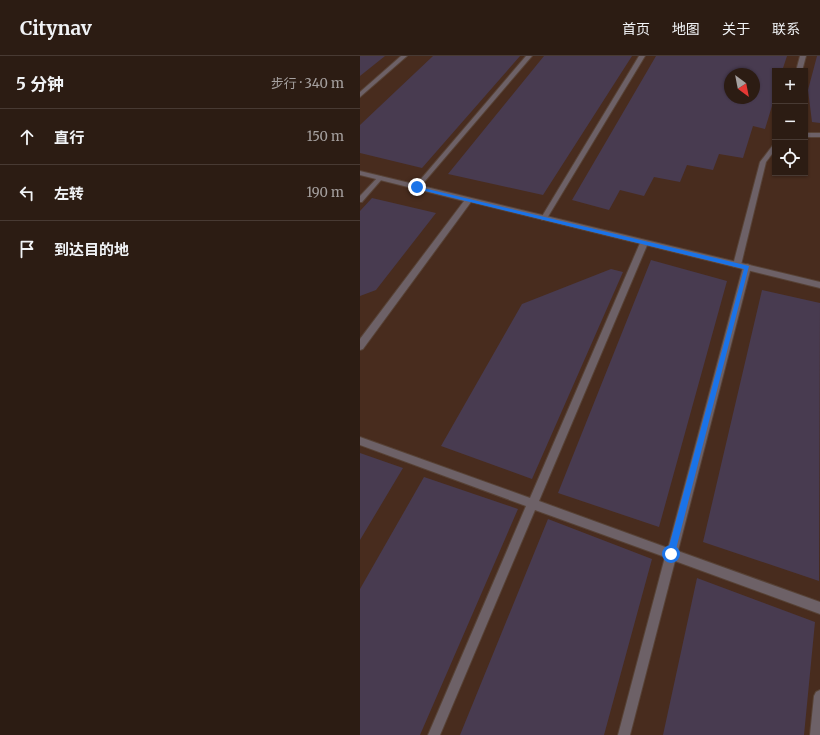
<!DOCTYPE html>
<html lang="zh">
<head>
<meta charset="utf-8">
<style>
  :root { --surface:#2c1c13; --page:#34251c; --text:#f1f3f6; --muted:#a6a1a0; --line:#483a33 }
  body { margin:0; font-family:Merriweather,"Noto Sans SC",serif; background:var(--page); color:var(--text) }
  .controls { position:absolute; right:12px; top:12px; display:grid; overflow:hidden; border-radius:0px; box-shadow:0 1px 3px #0004 }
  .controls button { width:36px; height:36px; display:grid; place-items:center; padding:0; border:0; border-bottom:1px solid var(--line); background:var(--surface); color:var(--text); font:20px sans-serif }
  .compass { position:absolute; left:364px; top:12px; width:36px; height:36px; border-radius:50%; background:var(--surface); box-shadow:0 1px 3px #0004; rotate:148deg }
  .stop { position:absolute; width:12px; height:12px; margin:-9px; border:3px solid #1a73e8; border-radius:50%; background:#fff }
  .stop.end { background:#1a73e8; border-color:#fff; box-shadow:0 1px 4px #0008 }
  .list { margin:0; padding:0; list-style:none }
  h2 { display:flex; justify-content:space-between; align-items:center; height:52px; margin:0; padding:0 16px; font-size:17px }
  h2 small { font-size:13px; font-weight:400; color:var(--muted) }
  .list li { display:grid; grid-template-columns:26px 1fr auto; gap:12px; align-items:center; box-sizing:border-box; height:56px; padding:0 16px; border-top:1px solid var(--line) }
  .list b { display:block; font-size:15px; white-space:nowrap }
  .list em { font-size:13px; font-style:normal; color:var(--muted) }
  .icon { flex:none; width:22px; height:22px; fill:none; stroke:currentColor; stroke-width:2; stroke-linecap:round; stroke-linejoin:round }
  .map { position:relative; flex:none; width:460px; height:679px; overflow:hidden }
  header { display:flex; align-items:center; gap:24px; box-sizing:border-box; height:56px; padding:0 20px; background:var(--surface); border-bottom:1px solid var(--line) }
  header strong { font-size:19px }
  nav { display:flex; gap:22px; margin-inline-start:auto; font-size:14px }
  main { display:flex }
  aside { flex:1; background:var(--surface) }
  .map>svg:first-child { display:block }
  .built { fill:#482c1e; fill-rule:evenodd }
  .building { fill:#483b50; fill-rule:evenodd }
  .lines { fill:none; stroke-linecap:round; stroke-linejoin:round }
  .lane-casing { stroke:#574236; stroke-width:2 }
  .street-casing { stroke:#574236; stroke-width:2 }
  .lane { fill:#6d6167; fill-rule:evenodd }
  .street { fill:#6d6167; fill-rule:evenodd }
  .route { fill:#1a73e8 }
</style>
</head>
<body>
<header>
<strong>Citynav</strong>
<nav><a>首页</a><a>地图</a><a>关于</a><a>联系</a></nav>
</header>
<main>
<aside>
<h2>5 分钟<small>步行 · 340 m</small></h2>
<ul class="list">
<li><svg class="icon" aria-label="ahead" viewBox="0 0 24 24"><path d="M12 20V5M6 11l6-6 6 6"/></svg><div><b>直行</b></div><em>150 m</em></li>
<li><svg class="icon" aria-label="left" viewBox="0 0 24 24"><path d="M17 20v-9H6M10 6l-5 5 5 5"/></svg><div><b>左转</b></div><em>190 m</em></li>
<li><svg class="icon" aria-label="arrive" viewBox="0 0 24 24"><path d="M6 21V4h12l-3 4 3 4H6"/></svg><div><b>到达目的地</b></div></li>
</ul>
</aside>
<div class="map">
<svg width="460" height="679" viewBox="0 0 460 679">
  <rect width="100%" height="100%" fill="#3b2519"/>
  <path class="built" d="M 0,0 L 460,0 L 460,679 L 0,679 ZM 415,15 L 445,15 L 445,117 L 415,117 ZM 370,18 L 394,18 L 394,42 L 370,42 Z"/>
  <path class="building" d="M 0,0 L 25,0 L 0,20 Z
    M 73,0 L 160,0 L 62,112 L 0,97 L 0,69 Z
    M 184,0 L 272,0 L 183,139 L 88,118 Z
    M 296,0 L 427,0 L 422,15 L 415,15 L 415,40 L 405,73 L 393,70 L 383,102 L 359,98 L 353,114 L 327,109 L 320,126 L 294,121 L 284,140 L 260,134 L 249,154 L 212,144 ZM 370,18 L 394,18 L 394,42 L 370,42 Z
    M 457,0 L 460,0 L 460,67 L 452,66 L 448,34 Z
    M 12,142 L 76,157 L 16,234 L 0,240 L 0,155 Z
    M 291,204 L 367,225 L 299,471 L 198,437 Z
    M 251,213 L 263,216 L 172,423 L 81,390 L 162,248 Z
    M 402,234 L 460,247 L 459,525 L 343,486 Z
    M 0,397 L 43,412 L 0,484 Z
    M 64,421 L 158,453 L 60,679 L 0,679 L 0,533 Z
    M 188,463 L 292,503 L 244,679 L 100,679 Z
    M 337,522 L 455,566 L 444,679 L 303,679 Z"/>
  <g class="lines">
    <defs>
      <path id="lane" d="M 166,0 L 172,0 L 59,132 L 55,132 L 55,130 Z
        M 279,0 L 285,0 L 186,164 L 182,164 L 181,162 Z
        M 440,0 L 446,0 L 442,15 L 436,15 Z
        M 445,77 L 460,77 L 460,81 L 445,81 Z
        M 415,88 L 415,94 L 406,106 L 381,209 L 380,211 L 374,211 L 373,209 L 400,106 L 413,89 Z
        M 20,120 L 22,121 L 22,123 L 2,146 L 0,146 L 0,140 L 18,121 Z
        M 284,184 L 288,187 L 179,445 L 308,492 L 383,211 L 387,208 L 390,209 L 391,211 L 318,495 L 460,546 L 460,558 L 315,505 L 270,679 L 258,679 L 305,501 L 175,454 L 80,679 L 68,679 L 166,450 L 0,389 L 0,381 L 170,442 L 280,187 Z
        M 460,634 L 460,679 L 450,679 L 454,640 L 456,636 Z"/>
      <path id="street" d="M 41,0 L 47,0 L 0,41 L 0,36 Z
        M 0,115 L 460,226 L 460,232 L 111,146 L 3,293 L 0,294 L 0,283 L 104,145 L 0,119 Z"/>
    </defs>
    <use href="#lane" class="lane-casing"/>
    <use href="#street" class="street-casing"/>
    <use href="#lane" class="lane"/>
    <use href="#street" class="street"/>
  </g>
  <path class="route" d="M 55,130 L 389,210 L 314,501 L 311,502 L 307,498 L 384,213 L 57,133 Z"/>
</svg>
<div class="controls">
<button>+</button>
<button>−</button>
<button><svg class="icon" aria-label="locate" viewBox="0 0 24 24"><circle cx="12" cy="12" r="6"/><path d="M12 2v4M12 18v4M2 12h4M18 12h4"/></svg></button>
</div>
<svg class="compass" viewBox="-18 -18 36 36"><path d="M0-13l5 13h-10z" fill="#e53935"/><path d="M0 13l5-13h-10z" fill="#a6a1a0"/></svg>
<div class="stop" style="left:311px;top:498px"></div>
<div class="stop end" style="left:57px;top:131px"></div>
</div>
</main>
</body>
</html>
